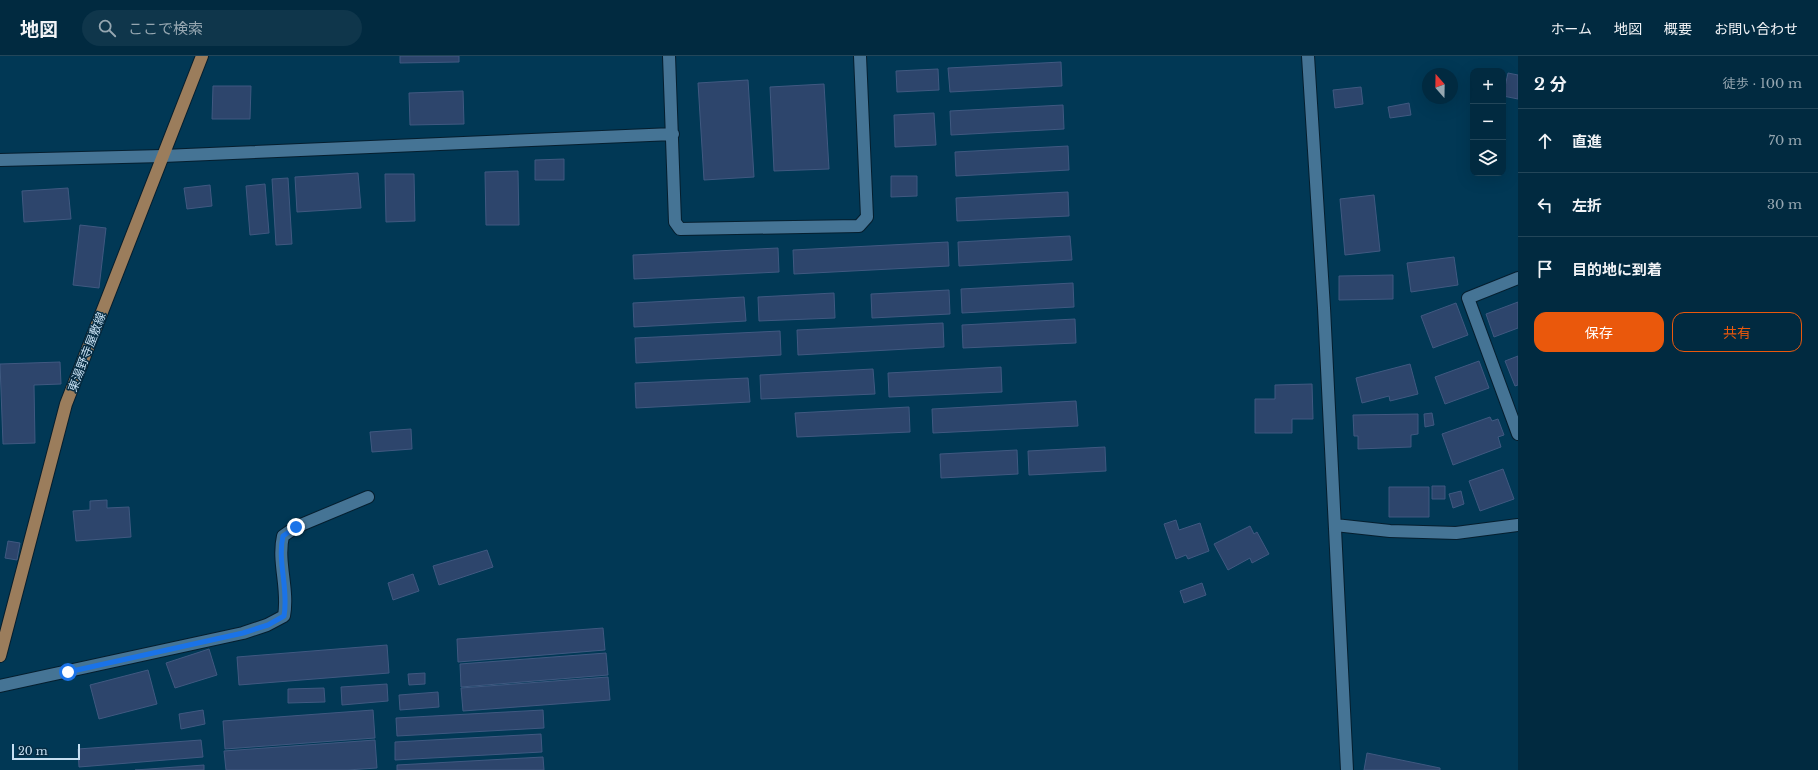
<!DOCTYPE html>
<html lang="ja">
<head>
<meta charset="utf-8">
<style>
  :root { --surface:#012a40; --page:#0f364b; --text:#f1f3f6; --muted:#96a7b1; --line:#234659; --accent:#ea580c }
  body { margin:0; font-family:"Libre Baskerville","Noto Sans JP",serif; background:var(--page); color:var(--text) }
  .controls { position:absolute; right:12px; top:12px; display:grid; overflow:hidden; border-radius:8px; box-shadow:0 4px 16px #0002 }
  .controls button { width:36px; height:36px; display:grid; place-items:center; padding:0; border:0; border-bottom:1px solid var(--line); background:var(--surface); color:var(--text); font:20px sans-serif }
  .compass { position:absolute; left:1422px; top:12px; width:36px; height:36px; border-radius:50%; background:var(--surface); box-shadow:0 4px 16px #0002; rotate:340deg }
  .scale { position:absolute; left:12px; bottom:10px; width:68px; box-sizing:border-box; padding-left:4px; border:2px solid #c6dff1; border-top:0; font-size:11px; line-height:14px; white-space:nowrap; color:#c6dff1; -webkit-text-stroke:3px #062d44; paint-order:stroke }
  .stop { position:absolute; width:12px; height:12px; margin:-9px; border:3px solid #1a73e8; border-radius:50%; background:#fff }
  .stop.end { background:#1a73e8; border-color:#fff; box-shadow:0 1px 4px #0008 }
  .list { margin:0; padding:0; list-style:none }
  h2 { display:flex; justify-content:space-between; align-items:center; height:52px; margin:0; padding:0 16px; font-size:17px }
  h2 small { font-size:13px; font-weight:400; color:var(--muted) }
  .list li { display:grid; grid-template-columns:26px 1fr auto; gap:12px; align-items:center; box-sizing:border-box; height:64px; padding:0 16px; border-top:1px solid var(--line) }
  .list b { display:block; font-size:15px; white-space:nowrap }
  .list em { font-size:13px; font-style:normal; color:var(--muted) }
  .actions { display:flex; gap:8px; padding:12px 16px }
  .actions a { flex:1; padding:9px 0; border:1px solid var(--accent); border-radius:12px; text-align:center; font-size:14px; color:var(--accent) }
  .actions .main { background:var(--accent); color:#fff }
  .icon { flex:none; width:22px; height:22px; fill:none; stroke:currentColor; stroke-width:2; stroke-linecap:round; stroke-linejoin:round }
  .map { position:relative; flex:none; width:1518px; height:714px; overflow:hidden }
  header { display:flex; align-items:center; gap:24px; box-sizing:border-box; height:56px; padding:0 20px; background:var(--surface); border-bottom:1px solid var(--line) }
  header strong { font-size:19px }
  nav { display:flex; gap:22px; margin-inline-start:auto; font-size:14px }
  .search { width:280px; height:36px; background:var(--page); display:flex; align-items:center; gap:10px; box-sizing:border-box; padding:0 14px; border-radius:22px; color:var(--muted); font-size:15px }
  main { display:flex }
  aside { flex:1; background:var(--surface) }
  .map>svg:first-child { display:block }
  .building { fill:#2d456c; stroke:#405981 }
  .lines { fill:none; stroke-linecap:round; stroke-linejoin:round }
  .minor-casing { stroke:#051e2e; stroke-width:14 }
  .major-casing { stroke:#051e2e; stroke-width:14 }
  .minor { stroke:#457495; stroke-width:12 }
  .major { stroke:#9b7d5c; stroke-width:12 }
  .route { stroke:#1a73e8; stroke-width:5 }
  .labels { text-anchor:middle; stroke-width:3; stroke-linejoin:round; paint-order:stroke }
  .street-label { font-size:12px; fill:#c6dff1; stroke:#062d44 }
</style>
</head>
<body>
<header>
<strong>地図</strong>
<div class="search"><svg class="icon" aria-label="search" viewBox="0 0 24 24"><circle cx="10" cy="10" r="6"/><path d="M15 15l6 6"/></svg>ここで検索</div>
<nav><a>ホーム</a><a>地図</a><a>概要</a><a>お問い合わせ</a></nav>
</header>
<main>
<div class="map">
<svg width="1518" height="714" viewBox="0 0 1518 714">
  <rect width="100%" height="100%" fill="#013855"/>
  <path class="building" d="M 400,0 L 459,0 L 459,6 L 400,7 Z
    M 1061,6 L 1062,30 L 950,36 L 948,12 Z
    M 938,13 L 939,34 L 897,36 L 896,15 Z
    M 1508,17 L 1518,19 L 1518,43 L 1503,40 Z
    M 748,24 L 754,121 L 704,124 L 698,27 Z
    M 824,28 L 829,113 L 774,115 L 770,31 Z
    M 213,30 L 251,30 L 250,63 L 212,63 Z
    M 1361,31 L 1363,48 L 1335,52 L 1333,34 Z
    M 463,35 L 464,68 L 410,69 L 409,37 Z
    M 1409,47 L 1411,59 L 1390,62 L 1388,51 Z
    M 1063,49 L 1064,73 L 951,79 L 950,55 Z
    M 934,57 L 936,89 L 895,91 L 894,59 Z
    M 1068,90 L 1069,114 L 956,120 L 955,96 Z
    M 564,103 L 564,124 L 535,124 L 535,104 Z
    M 518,115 L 519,169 L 486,169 L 485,116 Z
    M 358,117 L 361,152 L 297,156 L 295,121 Z
    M 385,118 L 414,118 L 415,165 L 386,166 Z
    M 891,120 L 917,120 L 917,140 L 891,141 Z
    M 288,122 L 292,188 L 276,189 L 272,123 Z
    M 265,128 L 269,177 L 250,179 L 246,130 Z
    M 210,129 L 212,150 L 187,153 L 184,132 Z
    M 68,132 L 71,163 L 24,166 L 22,135 Z
    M 1068,136 L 1069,160 L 957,165 L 956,142 Z
    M 1374,139 L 1380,195 L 1345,199 L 1340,143 Z
    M 80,169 L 106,172 L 99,232 L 73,229 Z
    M 1070,180 L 1072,204 L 959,210 L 958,186 Z
    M 948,186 L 949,210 L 794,218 L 793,194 Z
    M 778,192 L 779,216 L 634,223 L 633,199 Z
    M 1454,201 L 1458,229 L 1411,236 L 1407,207 Z
    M 1393,219 L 1393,243 L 1339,244 L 1339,220 Z
    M 1073,227 L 1074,251 L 962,257 L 961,233 Z
    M 949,234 L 950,258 L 872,262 L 871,238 Z
    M 834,237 L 835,262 L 759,265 L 758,241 Z
    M 744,241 L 746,265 L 634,271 L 633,247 Z
    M 1518,246 L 1518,272 L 1494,281 L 1486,258 Z
    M 1456,247 L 1468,279 L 1433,292 L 1421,260 Z
    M 1075,263 L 1076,287 L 963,292 L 962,269 Z
    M 943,267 L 944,291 L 798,299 L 797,274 Z
    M 780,275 L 781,299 L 636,307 L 635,282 Z
    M 1518,300 L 1518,329 L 1515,330 L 1505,305 Z
    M 1479,305 L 1489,332 L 1445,348 L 1435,321 Z
    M 60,306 L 61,328 L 34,329 L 35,387 L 3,388 L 0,308 Z
    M 1410,308 L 1418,338 L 1390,345 L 1389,340 L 1362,347 L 1356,322 Z
    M 1001,311 L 1002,336 L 889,341 L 888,317 Z
    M 873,313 L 875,338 L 761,343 L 760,319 Z
    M 748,322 L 750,346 L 636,352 L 635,327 Z
    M 1312,328 L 1313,363 L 1292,363 L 1292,377 L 1255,377 L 1255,343 L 1275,343 L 1275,329 Z
    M 1076,345 L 1078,370 L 933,377 L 932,353 Z
    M 909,351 L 910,376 L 797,381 L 795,357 Z
    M 1432,357 L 1434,369 L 1425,371 L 1424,358 Z
    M 1418,358 L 1418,378 L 1411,379 L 1411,391 L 1358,393 L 1358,380 L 1354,380 L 1353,359 Z
    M 1490,361 L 1492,365 L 1498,363 L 1504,379 L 1498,381 L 1501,391 L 1453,409 L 1442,378 Z
    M 411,373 L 412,393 L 372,396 L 370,376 Z
    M 1105,391 L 1106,415 L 1029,419 L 1028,395 Z
    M 1017,394 L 1018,418 L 941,422 L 940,398 Z
    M 1503,413 L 1514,443 L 1480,455 L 1469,425 Z
    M 1432,430 L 1445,430 L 1445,443 L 1432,443 Z
    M 1389,431 L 1429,431 L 1429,461 L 1389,461 Z
    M 1461,435 L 1464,448 L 1453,452 L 1449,438 Z
    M 107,444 L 107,452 L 129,451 L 131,481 L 76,485 L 73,455 L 90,454 L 90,445 Z
    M 1176,464 L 1179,474 L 1200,467 L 1209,495 L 1188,503 L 1186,499 L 1176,503 L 1164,468 Z
    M 1250,470 L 1254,478 L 1257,476 L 1269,498 L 1252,507 L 1250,502 L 1228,514 L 1214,488 Z
    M 8,485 L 20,487 L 17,504 L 5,502 Z
    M 487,494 L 493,511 L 439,529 L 433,510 Z
    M 413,518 L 419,535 L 393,544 L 388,527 Z
    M 1202,527 L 1206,539 L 1184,547 L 1180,535 Z
    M 603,572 L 605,594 L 458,606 L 457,583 Z
    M 387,589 L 389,617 L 239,629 L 237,601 Z
    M 209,593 L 217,619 L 175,632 L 166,607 Z
    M 606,597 L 608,619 L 461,631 L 460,608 Z
    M 148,614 L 157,648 L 99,663 L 90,629 Z
    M 425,617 L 425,628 L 409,629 L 408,618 Z
    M 608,621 L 610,644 L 463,655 L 461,632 Z
    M 387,628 L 388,645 L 342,649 L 341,631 Z
    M 324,632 L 325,646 L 288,647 L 288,633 Z
    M 438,636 L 439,651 L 400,654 L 399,639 Z
    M 203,654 L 205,668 L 181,673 L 179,658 Z
    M 373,654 L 375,682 L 225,693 L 223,665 Z
    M 543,654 L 544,672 L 397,680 L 396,662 Z
    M 541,678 L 542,696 L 395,704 L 395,686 Z
    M 201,684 L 203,701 L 79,711 L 78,693 Z
    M 375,684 L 377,712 L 347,714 L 226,714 L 224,695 Z
    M 1367,697 L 1440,712 L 1440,714 L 1364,714 Z
    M 543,701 L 544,714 L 397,714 L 397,709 Z
    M 204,709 L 204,714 L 135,714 Z"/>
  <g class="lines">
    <defs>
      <path id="minor" d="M 669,0 L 675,166 L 680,173 L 859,170 L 867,161 L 860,0
        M 1308,0 L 1324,252 L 1347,714
        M 0,104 L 163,100 L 673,78
        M 1518,222 L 1468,242 L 1518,378
        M 1335,469 L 1390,475 L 1456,477 L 1518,469
        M 0,630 L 243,577 L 267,569 L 284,560 C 289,533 277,506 283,480 L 296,471 L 368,441"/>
      <path id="major" d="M 0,600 L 66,348 L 202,0"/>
    </defs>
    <use href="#minor" class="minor-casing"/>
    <use href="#major" class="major-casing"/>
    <use href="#minor" class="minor"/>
    <use href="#major" class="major"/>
  </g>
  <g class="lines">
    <path class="route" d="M 68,616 L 243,577 L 268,569 L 284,560 C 289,533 277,506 283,480 L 296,471"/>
  </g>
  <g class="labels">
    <g class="street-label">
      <text transform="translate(87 296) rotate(-69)" y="4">東湯野寺屋敷線</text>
    </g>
  </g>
</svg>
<div class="controls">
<button>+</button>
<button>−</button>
<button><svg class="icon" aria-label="layers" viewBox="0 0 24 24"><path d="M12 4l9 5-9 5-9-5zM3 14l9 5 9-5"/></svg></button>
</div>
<svg class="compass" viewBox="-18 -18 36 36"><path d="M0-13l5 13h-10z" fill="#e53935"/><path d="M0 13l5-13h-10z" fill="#96a7b1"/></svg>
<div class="scale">20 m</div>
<div class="stop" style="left:68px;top:616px"></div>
<div class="stop end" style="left:296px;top:471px"></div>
</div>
<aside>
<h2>2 分<small>徒歩 · 100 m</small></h2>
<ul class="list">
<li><svg class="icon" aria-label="ahead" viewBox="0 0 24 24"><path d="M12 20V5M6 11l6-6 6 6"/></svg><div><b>直進</b></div><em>70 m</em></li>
<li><svg class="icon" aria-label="left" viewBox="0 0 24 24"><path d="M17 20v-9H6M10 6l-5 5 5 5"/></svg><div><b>左折</b></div><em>30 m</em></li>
<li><svg class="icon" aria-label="arrive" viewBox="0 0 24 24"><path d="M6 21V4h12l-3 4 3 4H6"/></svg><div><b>目的地に到着</b></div></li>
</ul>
<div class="actions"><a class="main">保存</a><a>共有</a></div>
</aside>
</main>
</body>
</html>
